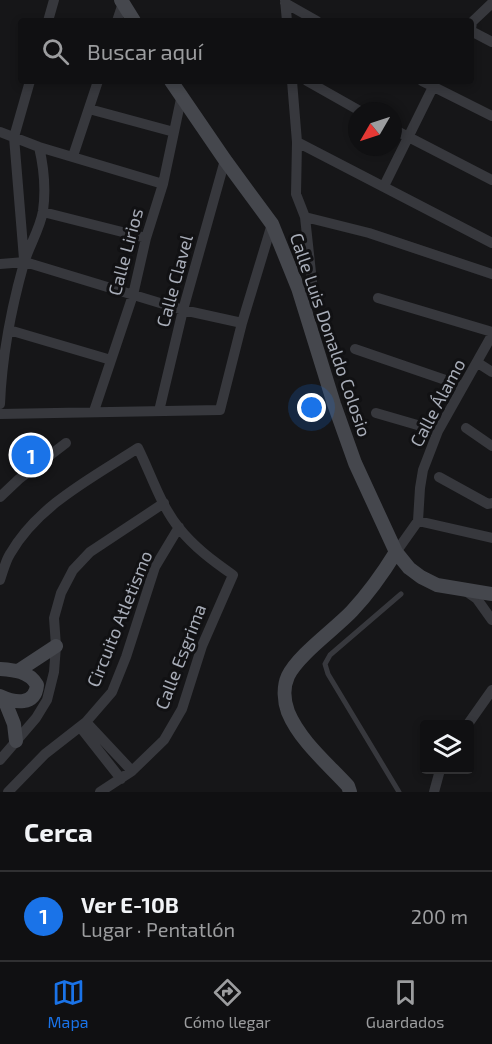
<!DOCTYPE html>
<html lang="es">
<head>
<meta charset="utf-8">
<style>
  :root { --surface:#101012; --page:#19191b; --text:#f1f3f6; --muted:#9c9d9f; --line:#303032; --accent:#1a73e8 }
  body { margin:0; font-family:"Exo 2",sans-serif; background:var(--page); color:var(--text) }
  .controls { position:absolute; right:18px; bottom:18px; display:grid; overflow:hidden; border-radius:6px; box-shadow:0 3px 9px #0003 }
  .controls button { width:54px; height:54px; display:grid; place-items:center; padding:0; border:0; border-bottom:2px solid var(--line); background:var(--surface); color:var(--text); font:30px sans-serif }
  .compass { position:absolute; left:348px; top:102px; width:54px; height:54px; border-radius:50%; background:var(--surface); box-shadow:0 3px 9px #0003; rotate:231deg }
  .you { position:absolute; left:312px; top:408px; width:21px; height:21px; margin:-15px; border:4px solid #fff; border-radius:50%; background:#1a73e8; box-shadow:0 0 0 9px #1a73e833 }
  .badge { display:grid; place-items:center; width:39px; height:39px; border-radius:50%; background:var(--accent); color:#fff; font-size:20px; font-weight:700 }
  .pin { position:absolute; translate:-50% -50%; border:3px solid #fff; box-shadow:0 2px 6px #0006 }
  .list { margin:0; padding:0; list-style:none }
  h2 { display:flex; justify-content:space-between; align-items:center; height:78px; margin:0; padding:0 24px; font-size:26px }
  h2 small { font-size:20px; font-weight:400; color:var(--muted) }
  .list li { display:grid; grid-template-columns:39px 1fr auto; gap:18px; align-items:center; box-sizing:border-box; height:90px; padding:0 24px; border-top:2px solid var(--line) }
  .list b { display:block; font-size:22px; white-space:nowrap }
  .list p { margin:0; font-size:20px; white-space:nowrap; color:var(--muted) }
  .list em { font-size:20px; font-style:normal; color:var(--muted) }
  .icon { flex:none; width:33px; height:33px; fill:none; stroke:currentColor; stroke-width:2; stroke-linecap:round; stroke-linejoin:round }
  .map { position:relative; flex:none; width:492px; height:792px; overflow:hidden }
  .search { position:absolute; background:var(--surface); box-shadow:0 3px 9px #0003; left:18px; right:18px; top:18px; height:66px; display:flex; align-items:center; gap:15px; box-sizing:border-box; padding:0 21px; border-radius:6px; color:var(--muted); font-size:22px }
  .sheet { height:168px; background:var(--surface) }
  nav { display:flex; justify-content:space-around; align-items:center; box-sizing:border-box; height:84px; border-top:2px solid var(--line); background:var(--surface); font-size:16px; color:var(--muted) }
  nav a { display:grid; justify-items:center; gap:3px }
  nav .on { color:var(--accent) }
  .map>svg:first-child { display:block }
  .lines { fill:none; stroke-linecap:round; stroke-linejoin:round }
  .lane { stroke:#37383d; stroke-width:5 }
  .street { stroke:#37383d; stroke-width:10 }
  .secondary { stroke:#45474d; stroke-width:14 }
  .labels { text-anchor:middle; stroke-width:6; stroke-linejoin:round; paint-order:stroke }
  .street-label { font-size:18px; fill:#a8adb8; stroke:#111113 }
</style>
</head>
<body>
<div class="map">
<svg width="492" height="792" viewBox="0 0 492 792">
  <rect width="100%" height="100%" fill="#161618"/>
  <g class="lines">
    <path class="lane" d="M 399,792 L 328,674 L 325,664 L 330,655 L 401,594"/>
    <path class="street" d="M 285,0 L 287,21
      M 285,3 L 317,21
      M 48,21 L 54,0
      M 117,21 L 124,0
      M 471,29 L 472,22 L 492,3
      M 471,31 L 492,42
      M 292,81 L 297,142 L 296,194 L 305,217 L 313,291 L 305,312
      M 307,81 L 360,111
      M 422,81 L 492,116
      M 89,109 L 174,132
      M 393,129 L 492,180
      M 0,132 L 39,147 L 163,184
      M 297,142 L 492,243
      M 73,156 L 98,81
      M 384,186 L 433,87
      M 43,212 L 146,238
      M 305,217 L 369,233 L 492,274
      M 24,259 L 14,137 L 30,81
      M 0,264 L 25,262 L 183,310 L 242,323
      M 378,298 L 492,332
      M 9,330 L 111,360
      M 355,349 L 463,386
      M 478,363 L 492,372
      M 0,404 C 2,356 11,309 24,263 C 29,246 40,229 43,211 C 46,189 44,168 39,147
      M 94,411 L 133,295 L 146,238 L 163,184 L 181,99
      M 159,411 L 183,310 L 225,160
      M 376,413 L 438,431
      M 0,414 L 220,410 L 242,323 L 272,224
      M 466,428 L 492,446
      M 439,477 L 488,504 L 492,503
      M 0,497 L 19,479 L 66,443
      M 418,521 L 492,538
      M 396,552 L 418,521 L 420,488 L 423,470 L 438,431 L 492,335
      M 0,580 C 3,572 5,562 10,554 C 38,505 92,478 138,448 C 151,474 161,506 179,528 C 194,547 213,561 233,575 L 202,646 L 182,709 L 164,740 L 132,771 L 100,792
      M 464,590 L 477,599 L 492,620
      M 86,722 L 132,771
      M 468,724 L 492,690
      M 80,727 L 121,779
      M 0,760 L 36,718 L 47,700 L 54,672 L 56,646 L 54,618 L 61,593 L 73,570 L 90,552 L 164,503
      M 8,792 L 45,754 L 86,722 L 112,692 L 126,657 L 155,567 L 179,527
      M 434,792 L 440,770"/>
    <path class="secondary" d="M 121,0 L 134,21
      M 171,81 L 225,160 L 272,224 L 298,288 L 334,404 L 355,463 L 396,552 L 409,568 L 421,577 L 437,585 L 492,594
      M 0,669 C 14,670 29,671 37,685 C 35,706 15,703 0,696
      M 18,671 L 56,646
      M 4,699 L 14,724 L 16,741
      M 350,792 L 348,786 C 328,764 300,741 288,712 C 284,701 283,687 288,676 C 298,655 335,629 352,611 C 369,593 383,573 396,552"/>
  </g>
  <g class="labels">
    <g class="street-label">
      <text transform="translate(126 252) rotate(-75)" y="6">Calle Lirios</text>
      <text transform="translate(175 281) rotate(-75)" y="6">Calle Clavel</text>
      <text transform="translate(330 335) rotate(71)" y="6">Calle Luis Donaldo Colosio</text>
      <text transform="translate(438 403) rotate(-62)" y="6">Calle Álamo</text>
      <text transform="translate(120 619) rotate(-68)" y="6">Circuito Atletismo</text>
      <text transform="translate(181 657) rotate(-69)" y="6">Calle Esgrima</text>
    </g>
  </g>
</svg>
<div class="controls">
<button><svg class="icon" aria-label="layers" viewBox="0 0 24 24"><path d="M12 4l9 5-9 5-9-5zM3 14l9 5 9-5"/></svg></button>
</div>
<svg class="compass" viewBox="-18 -18 36 36"><path d="M0-13l5 13h-10z" fill="#e53935"/><path d="M0 13l5-13h-10z" fill="#9c9d9f"/></svg>
<div class="you"></div>
<div class="pin badge" style="left:31px;top:455px">1</div>
<div class="search"><svg class="icon" aria-label="search" viewBox="0 0 24 24"><circle cx="10" cy="10" r="6"/><path d="M15 15l6 6"/></svg>Buscar aquí</div>
</div>
<section class="sheet">
<h2>Cerca<small></small></h2>
<ul class="list">
<li><span class="badge">1</span><div><b>Ver E-10B</b><p>Lugar · Pentatlón</p></div><em>200 m</em></li>
</ul>
</section>
<nav>
<a class="on"><svg class="icon" aria-label="map" viewBox="0 0 24 24"><path d="M3 6l6-2 6 2 6-2v14l-6 2-6-2-6 2zM9 4v14M15 6v14"/></svg>Mapa</a>
<a><svg class="icon" aria-label="directions" viewBox="0 0 24 24"><path d="M12 3l9 9-9 9-9-9zM9 14v-3h6M13 9l2 2-2 2"/></svg>Cómo llegar</a>
<a><svg class="icon" aria-label="saved" viewBox="0 0 24 24"><path d="M7 4h10v16l-5-4-5 4z"/></svg>Guardados</a>
</nav>
</body>
</html>
